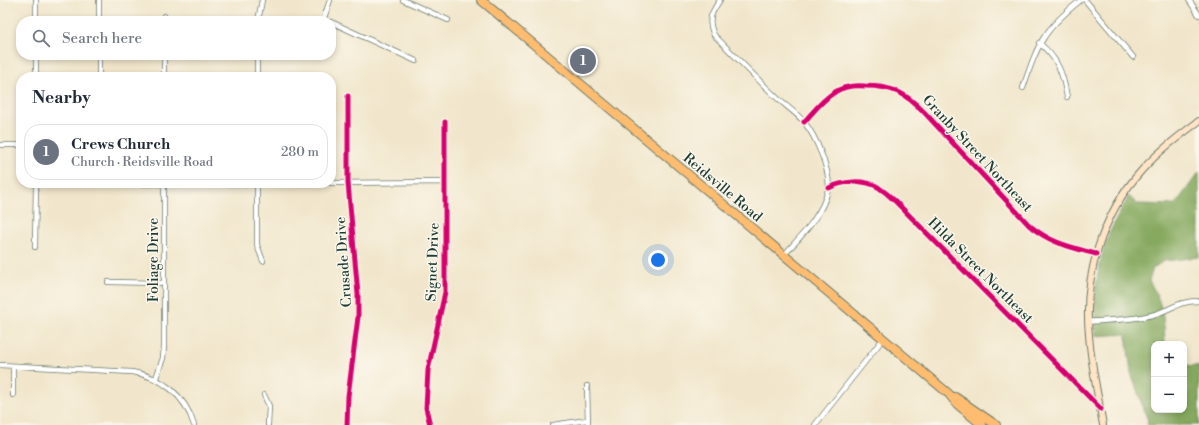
<!DOCTYPE html>
<html lang="en">
<head>
<meta charset="utf-8">
<style>
  :root { --surface:#fff; --page:#f2f2f3; --text:#1f2937; --muted:#747a83; --line:#e0e1e3; --accent:#0f766e }
  body { margin:0; font-family:"Libre Bodoni",serif; background:var(--page); color:var(--text) }
  .controls { position:absolute; right:12px; bottom:12px; display:grid; overflow:hidden; border-radius:8px; box-shadow:0 2px 6px #0003 }
  .controls button { width:36px; height:36px; display:grid; place-items:center; padding:0; border:0; border-bottom:1px solid var(--line); background:var(--surface); color:var(--text); font:20px sans-serif }
  .you { position:absolute; left:658px; top:260px; width:14px; height:14px; margin:-10px; border:3px solid #fff; border-radius:50%; background:#1a73e8; box-shadow:0 0 0 6px #1a73e833 }
  .badge { display:grid; place-items:center; width:26px; height:26px; border-radius:50%; background:var(--accent); color:#fff; font-size:13px; font-weight:700 }
  .pin { position:absolute; translate:-50% -50%; border:2px solid #fff; box-shadow:0 1px 4px #0006 }
  .list { margin:0; padding:0; list-style:none }
  h2 { display:flex; justify-content:space-between; align-items:center; height:52px; margin:0; padding:0 16px; font-size:17px }
  h2 small { font-size:13px; font-weight:400; color:var(--muted) }
  .list li { display:grid; grid-template-columns:26px 1fr auto; gap:12px; align-items:center; box-sizing:border-box; height:56px; margin:0 8px 8px; padding:0 8px; border:1px solid var(--line); border-radius:16px }
  .list b { display:block; font-size:15px; white-space:nowrap }
  .list p { margin:0; font-size:13px; white-space:nowrap; color:var(--muted) }
  .list em { font-size:13px; font-style:normal; color:var(--muted) }
  .icon { flex:none; width:22px; height:22px; fill:none; stroke:currentColor; stroke-width:2; stroke-linecap:round; stroke-linejoin:round }
  .map { position:relative; flex:none; width:1199px; height:425px; overflow:hidden }
  .search { position:absolute; background:var(--surface); box-shadow:0 2px 6px #0003; left:16px; top:16px; width:320px; height:44px; display:flex; align-items:center; gap:10px; box-sizing:border-box; padding:0 14px; border-radius:16px; color:var(--muted); font-size:15px }
  .panel { position:absolute; background:var(--surface); box-shadow:0 2px 6px #0003; left:16px; top:72px; width:320px; height:116px; border-radius:16px }
  .map>svg:first-child { display:block }
  .forest { fill:#86a95e; stroke:#527349 }
  .lines { fill:none; stroke-linecap:round; stroke-linejoin:round }
  .street-casing { stroke:#687869; stroke-width:6 }
  .secondary-casing { stroke:#687869; stroke-width:8 }
  .highway-casing { stroke:#687869; stroke-width:10 }
  .street { stroke:#fff; stroke-width:4.5 }
  .secondary { stroke:#ffe4c6; stroke-width:6 }
  .highway { stroke:#febc70; stroke-width:8 }
  .cycleway-casing { stroke:#fbf7ec; stroke-width:8 }
  .cycleway { stroke:#d6006c; stroke-width:5 }
  .labels { text-anchor:middle; stroke-width:3; stroke-linejoin:round; paint-order:stroke }
  .street-label { font-size:14px; fill:#1f3d34; stroke:#fbf7ec }
</style>
</head>
<body>
<div class="map">
<svg width="1199" height="425" viewBox="0 0 1199 425">
  <rect width="100%" height="100%" fill="#fbf7ec"/>
  <filter id="ink" filterUnits="userSpaceOnUse"><feTurbulence type="fractalNoise" baseFrequency=".025" numOctaves="2"/><feDisplacementMap in="SourceGraphic" scale="8" xChannelSelector="R" yChannelSelector="G"/><feConvolveMatrix kernelMatrix="1 2 1 2 8 2 1 2 1" color-interpolation-filters="sRGB"/></filter>
  <filter id="wash" filterUnits="userSpaceOnUse"><feTurbulence type="fractalNoise" baseFrequency=".012" numOctaves="4" result="noise"/><feDisplacementMap in="SourceGraphic" scale="16" xChannelSelector="R" yChannelSelector="G"/><feGaussianBlur stdDeviation="0.9" result="paint"/><feColorMatrix in="noise" values="0 0 0 0 0 0 0 0 0 0 0 0 0 0 0 0 0 1.4 0 .05"/><feComposite in="paint" operator="in"/></filter>
  <g filter="url(#wash)">
    <rect width="100%" height="100%" fill="#f1e6cb"/>
    <path class="forest" d="M 1199,172 L 1199,257 L 1164,261 L 1153,268 L 1149,281 C 1163,303 1164,318 1165,344 L 1154,344 L 1154,410 L 1184,410 L 1184,365 L 1199,366 L 1199,425 L 1147,425 L 1148,421 L 1131,373 L 1126,334 L 1096,336 C 1093,299 1096,266 1110,232 C 1115,220 1123,208 1129,196 L 1137,204 L 1175,205 Z"/>
  </g>
  <g filter="url(#ink)">
    <g class="lines">
      <defs>
        <path id="street" d="M 36,0 L 36,21
          M 403,0 L 448,20
          M 720,0 C 711,13 707,20 714,35 C 734,55 754,76 775,96 C 784,105 796,112 804,122 C 815,135 832,173 828,190 C 822,216 801,236 784,255
          M 1085,0 L 1133,57
          M 1189,0 L 1199,15
          M 164,16 L 164,21
          M 99,21 L 99,0
          M 258,21 L 262,0
          M 323,21 L 330,0
          M 331,22 L 416,61
          M 1039,43 C 1058,58 1063,74 1067,97
          M 36,55 L 36,77
          M 164,55 L 164,77
          M 99,77 L 99,55
          M 257,77 L 257,55
          M 1023,88 C 1038,43 1043,30 1081,0
          M 804,122 C 814,111 823,99 835,92 C 844,86 854,85 865,86 C 893,86 905,93 924,112 L 1029,225 C 1050,243 1070,247 1096,254
          M 0,145 L 21,145
          M 257,183 L 257,245 L 263,261
          M 331,183 L 445,182
          M 36,184 L 322,183
          M 829,188 C 842,181 864,179 878,187 C 884,191 890,196 895,201 L 1099,408
          M 35,247 L 36,183
          M 108,282 L 163,283
          M 1088,322 C 1109,320 1131,320 1152,315 C 1171,310 1178,301 1199,301
          M 0,365 L 132,372 C 162,377 185,395 194,425
          M 156,378 L 163,358 L 164,347 L 164,183
          M 587,386 L 588,425
          M 13,395 L 13,366
          M 264,395 L 269,406 L 268,425
          M 347,425 L 348,396 L 358,317 L 358,294 L 348,183 L 348,96
          M 430,425 L 426,408 L 428,370 L 445,292 L 445,122
          M 553,425 L 587,420
          M 815,425 L 883,339"/>
        <path id="secondary" d="M 1103,425 C 1098,395 1091,365 1089,335 C 1083,277 1102,214 1142,170 C 1159,151 1179,136 1199,121"/>
        <path id="highway" d="M 481,0 L 949,394 L 957,404 L 982,425
          M 955,397 L 996,425"/>
      </defs>
      <use href="#street" class="street-casing"/>
      <use href="#secondary" class="secondary-casing"/>
      <use href="#highway" class="highway-casing"/>
      <use href="#street" class="street"/>
      <use href="#secondary" class="secondary"/>
      <use href="#highway" class="highway"/>
      <defs>
        <path id="cycleway" d="M 804,122 C 814,111 823,99 835,92 C 844,86 854,85 865,86 C 893,86 905,93 924,112 L 1029,225 C 1050,243 1070,247 1096,254
          M 829,188 C 842,181 864,179 878,187 C 884,191 890,196 895,201 L 1101,409
          M 347,425 L 348,396 L 358,317 L 358,294 L 348,183 L 348,96
          M 430,425 L 426,408 L 428,370 L 445,292 L 445,122"/>
      </defs>
      <use href="#cycleway" class="cycleway-casing"/>
      <use href="#cycleway" class="cycleway"/>
    </g>
  </g>
  <g class="labels">
    <g class="street-label">
      <text transform="translate(978 153) rotate(47)" y="5">Granby Street Northeast</text>
      <text transform="translate(723 187) rotate(40)" y="5">Reidsville Road</text>
      <text transform="translate(153 260) rotate(-90)" y="5">Foliage Drive</text>
      <text transform="translate(343 262) rotate(-94)" y="5">Crusade Drive</text>
      <text transform="translate(432 262) rotate(-88)" y="5">Signet Drive</text>
      <text transform="translate(981 270) rotate(45)" y="5">Hilda Street Northeast</text>
    </g>
  </g>
</svg>
<div class="controls">
<button>+</button>
<button>−</button>
</div>
<div class="you"></div>
<div class="pin badge" style="left:583px;top:61px;background:#6b7280">1</div>
<div class="search"><svg class="icon" aria-label="search" viewBox="0 0 24 24"><circle cx="10" cy="10" r="6"/><path d="M15 15l6 6"/></svg>Search here</div>
<section class="panel">
<h2>Nearby<small></small></h2>
<ul class="list">
<li><span class="badge" style="background:#6b7280">1</span><div><b>Crews Church</b><p>Church · Reidsville Road</p></div><em>280 m</em></li>
</ul>
</section>
</div>
</body>
</html>
